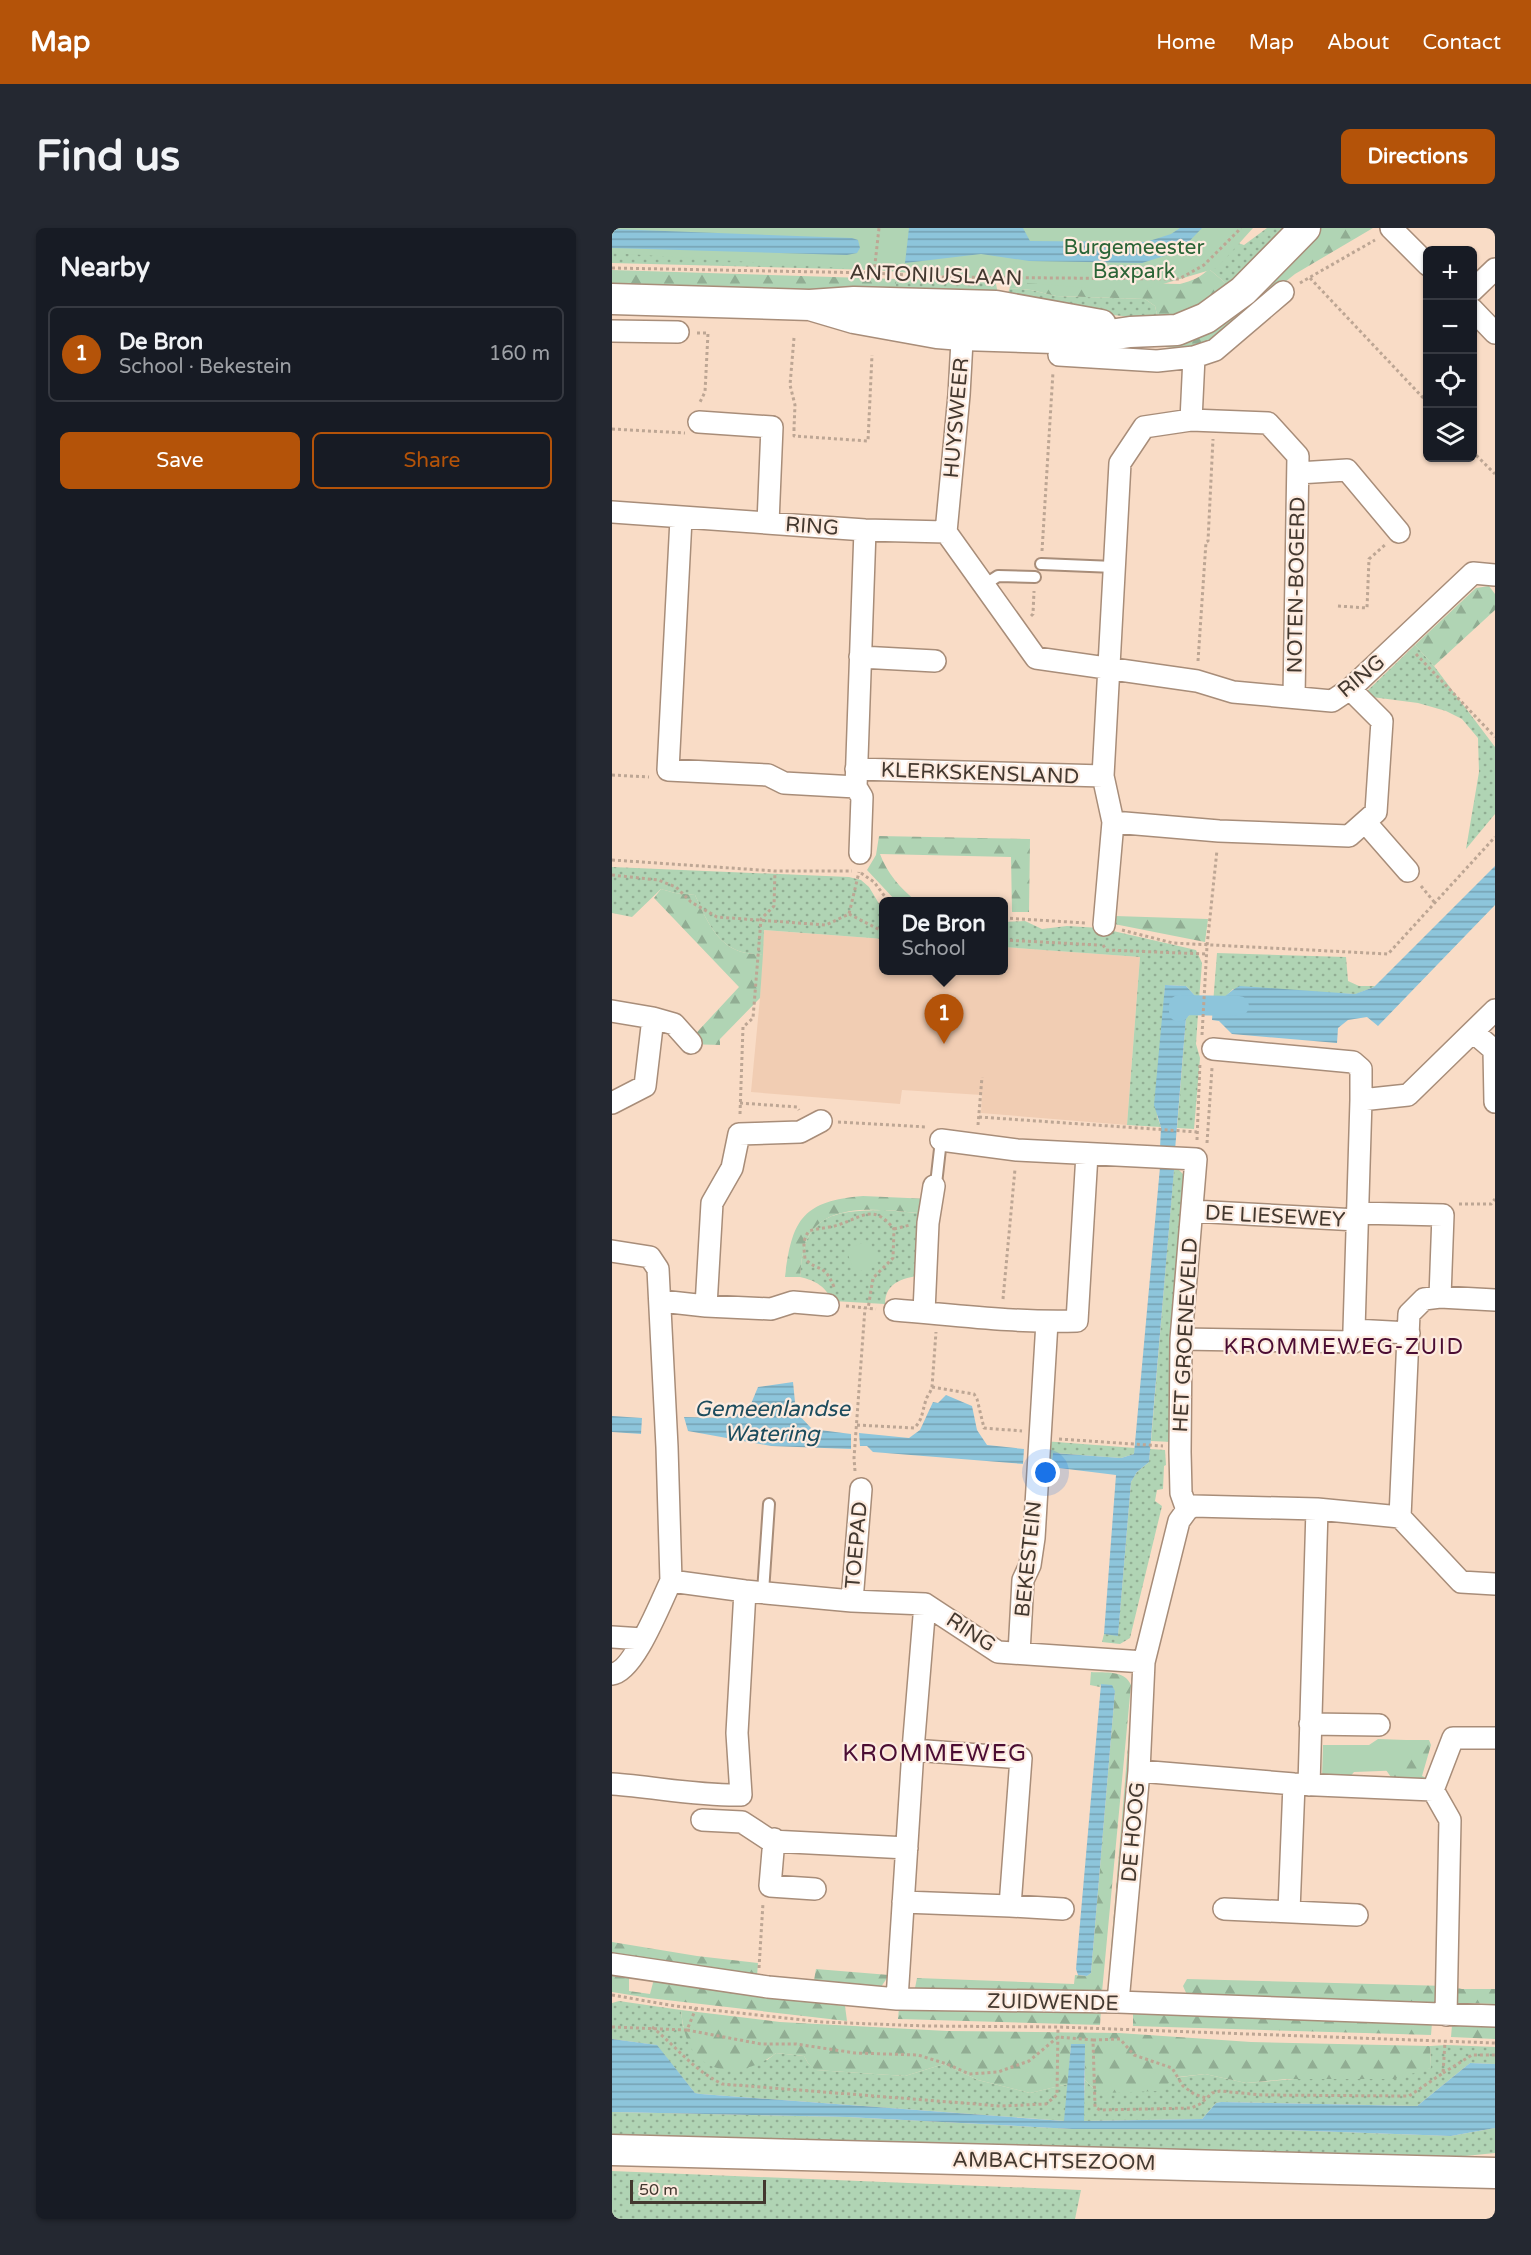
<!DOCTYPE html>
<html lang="en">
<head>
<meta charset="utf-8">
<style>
  :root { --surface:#171b24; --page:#242831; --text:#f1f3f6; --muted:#9ea1a6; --line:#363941; --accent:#b45309 }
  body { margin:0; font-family:"Varela Round",sans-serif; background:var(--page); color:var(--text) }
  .controls { position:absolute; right:18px; top:18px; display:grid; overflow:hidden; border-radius:9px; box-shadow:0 2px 4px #0004 }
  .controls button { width:54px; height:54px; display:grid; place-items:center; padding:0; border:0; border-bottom:2px solid var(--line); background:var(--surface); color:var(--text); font:30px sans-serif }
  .scale { position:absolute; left:18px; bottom:15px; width:136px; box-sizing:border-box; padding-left:6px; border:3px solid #43382f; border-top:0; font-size:16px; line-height:21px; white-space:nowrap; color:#43382f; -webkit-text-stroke:4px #fdebdf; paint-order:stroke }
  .you { position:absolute; left:434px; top:1245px; width:21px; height:21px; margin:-15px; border:4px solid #fff; border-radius:50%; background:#1a73e8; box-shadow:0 0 0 9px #1a73e833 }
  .badge { display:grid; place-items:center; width:39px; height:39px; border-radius:50%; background:var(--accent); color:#fff; font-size:20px; font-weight:700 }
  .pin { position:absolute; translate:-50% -50px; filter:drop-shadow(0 2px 3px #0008) }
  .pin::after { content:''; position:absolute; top:32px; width:21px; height:18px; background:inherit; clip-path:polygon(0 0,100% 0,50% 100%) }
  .popup { position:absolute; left:267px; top:669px; width:129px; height:78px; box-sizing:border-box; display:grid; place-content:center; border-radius:9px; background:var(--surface); filter:drop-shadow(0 2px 4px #0005); font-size:20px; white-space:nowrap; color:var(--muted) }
  .popup b { font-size:22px; color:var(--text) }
  .popup::after { content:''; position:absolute; left:50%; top:100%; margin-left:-12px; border:12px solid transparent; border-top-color:var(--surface) }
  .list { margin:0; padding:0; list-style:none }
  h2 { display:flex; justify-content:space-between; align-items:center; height:78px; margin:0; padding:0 24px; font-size:26px }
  h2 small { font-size:20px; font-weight:400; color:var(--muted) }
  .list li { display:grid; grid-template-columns:39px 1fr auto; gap:18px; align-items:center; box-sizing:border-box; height:96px; margin:0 12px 12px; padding:0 12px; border:2px solid var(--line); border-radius:9px }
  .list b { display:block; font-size:22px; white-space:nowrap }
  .list p { margin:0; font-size:20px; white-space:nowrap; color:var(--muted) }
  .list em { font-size:20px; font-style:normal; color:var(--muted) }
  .actions { display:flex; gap:12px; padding:18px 24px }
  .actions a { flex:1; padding:14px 0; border:2px solid var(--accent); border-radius:9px; text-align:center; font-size:21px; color:var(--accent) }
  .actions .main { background:var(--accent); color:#fff }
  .icon { flex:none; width:33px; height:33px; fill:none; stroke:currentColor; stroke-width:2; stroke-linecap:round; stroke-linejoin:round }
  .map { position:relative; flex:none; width:883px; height:1991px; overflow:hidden; border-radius:9px }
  header { display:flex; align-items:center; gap:36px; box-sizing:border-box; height:84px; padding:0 30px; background:var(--accent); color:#fff }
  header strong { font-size:28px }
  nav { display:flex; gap:33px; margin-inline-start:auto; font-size:21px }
  .intro { display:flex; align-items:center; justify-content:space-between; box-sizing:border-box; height:144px; padding:0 36px }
  h1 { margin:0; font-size:42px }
  .button { padding:15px 27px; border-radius:9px; background:var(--accent); color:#fff; font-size:21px; font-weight:700 }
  main { display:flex; gap:36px; padding:0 36px }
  aside { flex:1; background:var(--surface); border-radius:9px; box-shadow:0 2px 4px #0004 }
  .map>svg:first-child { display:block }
  .built { fill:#f1cdb3 }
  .grass { fill:url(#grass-dots) }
  .forest { fill:url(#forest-firs) }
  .green { fill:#b0d4b4 }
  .water { fill:url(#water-rules) }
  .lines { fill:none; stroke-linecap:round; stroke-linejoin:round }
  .canal { stroke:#8dc5db; stroke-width:20 }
  .lane-casing { stroke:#a88d79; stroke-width:14 }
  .street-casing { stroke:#a88d79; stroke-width:24 }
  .secondary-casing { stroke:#a88d79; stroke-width:33 }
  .path { stroke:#bda694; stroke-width:3; stroke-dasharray:3 3; stroke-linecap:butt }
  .lane { stroke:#fff; stroke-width:10 }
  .street { stroke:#fff; stroke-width:21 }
  .secondary { stroke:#fff; stroke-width:30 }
  .labels { text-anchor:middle; stroke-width:4.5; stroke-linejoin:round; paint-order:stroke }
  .park-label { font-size:21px; fill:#2a6436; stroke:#fdebdf }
  .street-label { font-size:21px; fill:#43382f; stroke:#fdebdf }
  .neighbourhood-label { font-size:22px; letter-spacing:1.5px; fill:#4b0d33; stroke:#fdebdf }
  .water-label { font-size:22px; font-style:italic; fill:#1d4c5d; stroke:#fdebdf }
  .quarter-label { font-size:24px; letter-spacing:1.5px; fill:#4b0d33; stroke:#fdebdf }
</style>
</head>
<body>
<header>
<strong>Map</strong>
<nav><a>Home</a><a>Map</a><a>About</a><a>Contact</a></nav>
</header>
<div class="intro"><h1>Find us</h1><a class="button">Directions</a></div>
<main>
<aside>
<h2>Nearby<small></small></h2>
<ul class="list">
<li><span class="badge">1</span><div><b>De Bron</b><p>School · Bekestein</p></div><em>160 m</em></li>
</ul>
<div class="actions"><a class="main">Save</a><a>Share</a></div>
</aside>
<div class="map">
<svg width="883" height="1991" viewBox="0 0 883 1991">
  <defs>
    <pattern id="grass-dots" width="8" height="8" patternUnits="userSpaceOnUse" patternTransform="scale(1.5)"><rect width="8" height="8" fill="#b0d4b4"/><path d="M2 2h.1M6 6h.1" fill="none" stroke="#91ad93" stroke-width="1.8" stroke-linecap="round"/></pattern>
    <pattern id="forest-firs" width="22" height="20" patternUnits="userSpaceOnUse" patternTransform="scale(1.5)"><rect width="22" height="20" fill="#b0d4b4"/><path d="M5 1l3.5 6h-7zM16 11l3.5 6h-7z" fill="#91ad93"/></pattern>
    <pattern id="water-rules" width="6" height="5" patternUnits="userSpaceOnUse" patternTransform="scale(1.5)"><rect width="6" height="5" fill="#8dc5db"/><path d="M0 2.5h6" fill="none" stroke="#75a1b2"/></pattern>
  </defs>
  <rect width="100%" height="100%" fill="#f9dcc6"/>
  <path class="built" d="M 151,702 L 272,711 L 272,742 L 392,742 L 392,719 L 528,729 L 515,897 L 369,885 L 370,867 L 290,862 L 288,876 L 139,864 L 148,770 Z"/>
  <path class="grass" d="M 0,0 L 264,20 L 262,42 L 0,35 Z
    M 655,0 L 673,0 L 617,58 L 597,41 L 623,14 L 632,17 Z
    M 284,51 L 379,52 L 384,56 L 386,66 L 284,64 Z
    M 398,60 L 419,62 L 444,68 L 533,71 L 543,78 L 546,91 C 495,88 445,80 395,67 Z
    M 803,417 L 822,438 L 883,519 L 883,586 L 854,621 L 867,544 L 866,510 L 850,491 L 834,483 L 806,475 L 760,469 L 753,465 Z
    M 0,639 L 237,649 L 249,652 L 257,659 L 272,684 L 272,711 L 152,702 L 151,726 C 110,729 97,698 83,667 L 63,665 L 49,661 L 20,689 L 0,685 Z
    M 413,693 L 430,701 L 455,698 L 488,700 L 584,722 L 590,735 L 587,772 L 574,758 L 553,757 L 545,888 L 549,899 L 515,897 L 528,729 L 392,719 L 392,694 Z
    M 605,725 L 734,729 L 736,753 L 747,758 L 764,758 L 744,766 L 621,761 L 610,772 L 601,776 Z
    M 579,786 L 586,786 L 584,816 L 588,830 L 582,901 L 565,900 L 574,790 Z
    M 562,940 L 565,940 L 574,949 L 560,1214 L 539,1213 Z
    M 272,982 L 317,986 L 313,1047 C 294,1049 273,1053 273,1076 L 221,1073 C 212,1058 205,1053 188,1049 C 189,1040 189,1030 192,1021 C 202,981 240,983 272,982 Z
    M 431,1213 L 523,1220 L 522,1226 L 509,1230 L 441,1225 L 439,1240 L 445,1242 L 446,1246 L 445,1249 L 439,1250 L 429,1247 Z
    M 538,1221 L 553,1222 L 554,1237 L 552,1238 L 551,1261 L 545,1262 L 543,1273 L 550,1278 L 518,1410 L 508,1416 L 490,1414 L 492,1406 L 506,1407 L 519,1254 L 525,1244 L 537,1234 Z
    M 7,1773 L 69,1782 L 71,1799 L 155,1832 L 164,1825 L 192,1828 L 196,1835 L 204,1842 L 293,1848 L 332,1836 L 366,1852 L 418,1865 L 456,1856 L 453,1893 L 89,1866 L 83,1865 L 44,1817 L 0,1811 L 0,1775 Z
    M 835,1817 L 883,1819 L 883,1836 L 858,1835 L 805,1878 L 609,1874 L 604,1875 L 590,1891 L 471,1893 L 473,1852 L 481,1860 L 593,1846 L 634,1855 L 819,1840 L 818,1818 Z
    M 0,1884 L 235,1889 L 460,1901 L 671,1902 L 839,1908 L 883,1900 L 883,1925 L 823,1931 L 0,1908 Z
    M 0,1943 L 469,1962 L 463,1991 L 0,1991 Z"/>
  <path class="forest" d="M 707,0 L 761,0 L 683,46 L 588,122 L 553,119 L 577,111 Z
    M 597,41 L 617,58 C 593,75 575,84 546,91 L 543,78 L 533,71 L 444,68 L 419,62 L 398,60 L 397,63 L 399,53 L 568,56 C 580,53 589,49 597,41 Z
    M 0,42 L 284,51 L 284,64 L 0,58 Z
    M 877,358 L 883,366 L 883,382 L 822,438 L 803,417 L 864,360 Z
    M 267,608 L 418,611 L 417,684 L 400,684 L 399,629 L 268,626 C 275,645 288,660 304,673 L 284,673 L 255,642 L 264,627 Z
    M 49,661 L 63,665 L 83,667 C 97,698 110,729 151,726 L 148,770 L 108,811 L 108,817 L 74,816 L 127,759 L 42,670 Z
    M 503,688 L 596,691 L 593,714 L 497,695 Z
    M 251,968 L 318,971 L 317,986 C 277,983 204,968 192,1021 C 189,1030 189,1040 188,1049 L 173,1049 C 180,992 190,973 251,968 Z
    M 479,1444 C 493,1445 513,1442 519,1457 L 490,1764 L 303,1760 L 305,1750 L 462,1756 L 463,1747 L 475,1748 L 479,1745 L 503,1463 L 489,1456 L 488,1459 L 478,1457 Z
    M 521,1446 L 524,1449 L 502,1733 L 498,1733 L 521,1457 L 519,1451 Z
    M 794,1512 L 817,1512 L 819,1517 L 810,1548 L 819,1552 L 781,1552 L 774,1542 L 793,1542 Z
    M 0,1714 L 85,1728 L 146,1735 L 145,1748 L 0,1726 Z
    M 204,1741 L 277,1747 L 267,1762 L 201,1758 Z
    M 0,1748 L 17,1750 L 17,1763 L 38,1766 L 42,1751 L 109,1763 L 233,1778 L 235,1793 L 37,1770 L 0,1764 Z
    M 575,1751 L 835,1758 L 850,1761 L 883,1761 L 883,1776 L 575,1767 L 571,1758 Z
    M 287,1780 L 489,1782 L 488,1797 L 286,1791 Z
    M 69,1782 L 168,1794 L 335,1803 L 507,1805 L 639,1814 L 818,1818 L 819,1840 L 782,1851 L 675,1851 L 634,1855 L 593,1846 L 566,1849 L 545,1863 L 492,1865 L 481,1860 L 473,1852 L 472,1817 L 459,1816 L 456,1856 L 418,1865 L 366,1852 L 332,1836 L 293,1848 L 203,1842 L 196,1835 L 192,1828 L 164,1825 C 138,1846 93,1852 76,1814 C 72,1804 70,1793 69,1782 Z
    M 521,1785 L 820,1795 L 819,1807 L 521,1798 Z
    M 840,1797 L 883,1798 L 883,1811 L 839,1809 Z"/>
  <path class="green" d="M 0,0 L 641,0 L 605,40 L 524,64 L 275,43 L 0,25 Z
    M 258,1013 L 266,1037 L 242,1045 L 234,1020 Z
    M 766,1511 L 794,1512 L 794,1542 L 742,1544 L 737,1550 L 710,1550 L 711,1517 L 757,1517 Z"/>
  <path class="water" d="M 297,0 L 411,0 L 418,13 L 534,14 L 559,6 L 568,0 L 590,0 L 568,23 L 530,35 L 417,33 L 369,26 L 293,35 Z
    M 0,1 L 240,10 L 246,12 L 248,20 L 245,25 L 235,27 L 0,20 Z
    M 883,638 L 883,677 L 766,798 L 755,789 L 736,792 L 726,800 L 725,815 L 620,806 L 607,793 L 600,792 L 601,776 C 612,771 618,762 628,758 L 743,766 L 762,759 Z
    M 553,757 L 574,758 L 587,772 L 586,786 L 579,786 L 574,790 L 563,922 L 548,921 L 549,899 L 542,877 Z
    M 548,939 L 562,940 L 562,942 L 537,1234 L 525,1244 L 519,1254 L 506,1408 L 492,1406 L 504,1247 L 439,1239 L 441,1225 L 509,1230 L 522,1226 Z
    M 181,1154 L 184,1184 L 200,1201 L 239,1206 L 239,1221 L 159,1218 L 76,1203 L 72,1189 L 114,1190 L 136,1183 L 146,1159 Z
    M 334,1167 L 360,1178 L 365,1202 L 375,1217 L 412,1221 L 411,1236 L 261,1224 L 255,1218 L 248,1218 L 247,1205 L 297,1210 L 308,1202 L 321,1174 L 326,1175 Z
    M 0,1188 L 30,1190 L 29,1206 L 0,1204 Z
    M 489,1456 L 500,1457 L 503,1463 L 479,1745 L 475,1748 L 466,1747 L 464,1741 Z
    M 0,1811 L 45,1817 L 83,1865 L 89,1866 L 452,1893 L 459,1816 L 473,1816 L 472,1893 L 590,1891 L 604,1875 L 609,1874 L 805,1878 L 858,1835 L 883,1836 L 883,1900 L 839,1908 L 671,1902 L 460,1901 L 235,1889 L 0,1884 Z"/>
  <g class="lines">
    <path class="canal" d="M 567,784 L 567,777 L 627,778"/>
    <defs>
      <path id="lane" d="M 429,336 L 502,339
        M 372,357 L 386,348 L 423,349
        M 322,958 L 324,956 L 329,912
        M 151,1364 L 157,1276"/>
      <path id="street" d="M 779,0 L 816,37
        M 860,63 L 883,41
        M 860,81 L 883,105
        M 0,103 L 66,104
        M 447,127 L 545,133 L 582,129 L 603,122 L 671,64
        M 579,192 L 582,129
        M 87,194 L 160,199 L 156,295
        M 686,245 L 735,242 L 787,304
        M 0,284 L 253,302 L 334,304 L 424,430 L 585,453 L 621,464 L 720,473 L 738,461 L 861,345 L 883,347
        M 69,291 L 56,542 L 156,547 L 172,555 L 244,559 L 253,302
        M 334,304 L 347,167 L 351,95
        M 248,429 L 323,433
        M 682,469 L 686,228 L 656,195 L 579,192 L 532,199 L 508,235 L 491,548 L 501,594 L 607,603 L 737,608 L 764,584 L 770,493 L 738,461
        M 244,541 L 491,548
        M 244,559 L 250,569 L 248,625
        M 754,595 L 796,643
        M 492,697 L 501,594
        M 0,783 L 41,790 L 33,858 L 0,875
        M 41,790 L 62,796 L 79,815
        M 861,804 L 882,822 L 883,874
        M 601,821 L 741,834 L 749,841 L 749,872
        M 329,912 L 405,922 L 584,931 L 569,1111 L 568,1224 L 569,1265 L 575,1282
        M 580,983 L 745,992
        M 745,985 L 831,987 L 828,1069
        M 0,1023 L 38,1029 L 46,1041 L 55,1219 L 59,1353 L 133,1363 L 240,1373 L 313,1376 L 386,1424 L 532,1434 L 567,1293 L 575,1282 L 581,1278 L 705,1281 L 788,1289 L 849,1354 L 883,1356
        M 49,1073 L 94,1078 L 159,1081 L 181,1074 L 216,1077
        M 94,1078 L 100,975 L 120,940 L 127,906 L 188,904 L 209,893
        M 283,1082 C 344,1087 404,1095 465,1093 L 475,926
        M 312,1084 L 316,995 L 322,958
        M 742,1102 L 749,872 L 796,867 L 883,782
        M 569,1111 L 742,1114 L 742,1102 L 797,1105
        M 788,1289 L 797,1086 L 812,1071 L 828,1069 L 883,1072
        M 240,1373 L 249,1261
        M 0,1409 L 31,1411
        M 407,1425 L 411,1352 L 418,1337 L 422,1310 L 435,1094
        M 0,1446 C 22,1444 49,1373 59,1353
        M 698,1496 L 767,1497
        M 527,1543 L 682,1556 L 821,1562 L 841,1510 L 883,1510
        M 0,1556 C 43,1559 87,1568 129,1567 L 125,1505 L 133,1363
        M 697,1557 L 705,1281
        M 821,1562 L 838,1592 L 834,1787
        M 90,1592 L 130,1594 L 159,1613 L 295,1620
        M 162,1611 L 158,1658 L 203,1661
        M 291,1674 L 398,1678 L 409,1530 L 301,1522
        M 398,1678 L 451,1681
        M 612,1681 L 745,1687
        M 677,1683 L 682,1556
        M 0,1736 L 156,1759 L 285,1771 L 506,1774 L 883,1788
        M 285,1771 L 301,1522 L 313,1376
        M 506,1774 L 527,1543 L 532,1434"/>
      <path id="secondary" d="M 0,71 L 198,77 L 242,74 L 384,78 L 489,97
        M 198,77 L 242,90 L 325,105 L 350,107 L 471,111 L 518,104 L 565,102 L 594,90 L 631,63 L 693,0
        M 0,1922 L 883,1945"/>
    </defs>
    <use href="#lane" class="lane-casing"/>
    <use href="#street" class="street-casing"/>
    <use href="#secondary" class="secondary-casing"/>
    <path class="path" d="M 0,40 L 262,45 L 327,49 L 567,51 L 592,37 L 629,0
      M 262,45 L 267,0
      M 698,50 L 816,175
      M 688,55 L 763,12
      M 85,105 L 96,105 L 93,164 L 88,174
      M 182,110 L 178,157 L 183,177 L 182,200
      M 182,200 L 182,208 L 256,213 L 260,127
      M 0,201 L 73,205
      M 860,223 L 883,246
      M 430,323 L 441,144
      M 726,378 L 755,380 L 757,331 L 773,317
      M 419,388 L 421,386 L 422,363
      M 804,426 L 883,509
      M 586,433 L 594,314 L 596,313 L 601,211
      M 0,547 L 37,549
      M 0,632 L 163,643 L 240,643
      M 249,645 L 262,654 L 277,674
      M 0,647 L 46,652 L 64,659 L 79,674 L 105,689 L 214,697 L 237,686 L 247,644
      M 809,658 L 823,675
      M 237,686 L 272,704
      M 392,690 L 474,695
      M 510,702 L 561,715 L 776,726 L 883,609
      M 392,712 L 486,717
      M 491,717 L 494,722 L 594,726
      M 590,807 L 595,718 L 605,622
      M 128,875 L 185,879 L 187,882
      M 128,886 L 131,799 L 141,790 L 149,691 L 162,678 L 163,643
      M 367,889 L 585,904
      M 226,894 L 315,899
      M 366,897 L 370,849
      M 585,912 L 588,834
      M 595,915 L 600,840
      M 847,976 L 879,976 L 883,971
      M 282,1001 L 298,997
      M 222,1059 C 212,1035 208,1045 193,1031 C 192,1020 190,1012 197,1003 C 207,1000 217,1000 226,997 C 251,989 261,975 282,1001 L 281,1030 L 261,1050 L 256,1081
      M 391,1071 L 403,941
      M 234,1078 L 264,1081
      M 320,1159 L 362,1166 L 365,1171 L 372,1200 L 410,1203
      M 245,1197 L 302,1200 C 311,1192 310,1183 314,1172 C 315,1168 319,1164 320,1159 L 324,1104
      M 447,1211 L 551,1218
      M 243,1243 L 242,1230 L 253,1080
      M 147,1740 L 151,1675
      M 0,1767 L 63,1778 L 210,1794 L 314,1798 L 446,1799 L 883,1815
      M 0,1799 L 75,1802 L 84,1780
      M 40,1799 C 66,1820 79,1840 110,1856 L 389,1878 L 434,1876 L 445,1867 L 446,1799
      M 75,1802 L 149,1816 L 184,1816 L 243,1825 L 306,1827 L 335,1836 L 357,1846 L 386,1844 L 417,1833 L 446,1809 L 481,1812 L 483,1879 L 488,1882 L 579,1880 L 588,1876 L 600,1865 L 608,1863 L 650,1867 L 797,1868 L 831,1845 L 833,1814
      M 481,1812 L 508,1811 L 522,1827 L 560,1840 L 571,1858 L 582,1866 L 594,1870
      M 831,1845 L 860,1827 L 883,1827"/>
    <use href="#lane" class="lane"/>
    <use href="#street" class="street"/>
    <use href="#secondary" class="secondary"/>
  </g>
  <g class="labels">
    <g class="park-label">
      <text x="522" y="26">Burgemeester<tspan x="522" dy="24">Baxpark</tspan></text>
    </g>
    <g class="street-label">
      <text transform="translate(324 47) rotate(2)" y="7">ANTONIUSLAAN</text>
      <text transform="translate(344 190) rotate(-85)" y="7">HUYSWEER</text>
      <text transform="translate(200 298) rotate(4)" y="7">RING</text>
      <text transform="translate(684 357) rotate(-89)" y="7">NOTEN-BOGERD</text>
      <text transform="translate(749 448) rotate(-40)" y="7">RING</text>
      <text transform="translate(368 545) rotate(2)" y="7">KLERKSKENSLAND</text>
      <text transform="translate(663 988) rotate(3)" y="7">DE LIESEWEY</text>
      <text transform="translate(573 1107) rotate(-87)" y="7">HET GROENEVELD</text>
      <text transform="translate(244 1317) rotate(-85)" y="7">TOEPAD</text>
      <text transform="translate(416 1331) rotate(-84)" y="7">BEKESTEIN</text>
      <text transform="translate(359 1404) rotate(33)" y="7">RING</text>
      <text transform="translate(521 1604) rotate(-85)" y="7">DE HOOG</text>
      <text transform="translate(441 1774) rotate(1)" y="7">ZUIDWENDE</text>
      <text transform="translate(442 1933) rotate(1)" y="7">AMBACHTSEZOOM</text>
    </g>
    <g class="neighbourhood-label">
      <text x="732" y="1126">KROMMEWEG-ZUID</text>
    </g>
    <g class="water-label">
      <text x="160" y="1188">Gemeenlandse<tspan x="160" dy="25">Watering</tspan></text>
    </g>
    <g class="quarter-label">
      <text x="323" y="1533">KROMMEWEG</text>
    </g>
  </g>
</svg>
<div class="controls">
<button>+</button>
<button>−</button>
<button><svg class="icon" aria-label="locate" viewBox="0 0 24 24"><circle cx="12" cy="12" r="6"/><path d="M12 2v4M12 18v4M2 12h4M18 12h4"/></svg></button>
<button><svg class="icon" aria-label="layers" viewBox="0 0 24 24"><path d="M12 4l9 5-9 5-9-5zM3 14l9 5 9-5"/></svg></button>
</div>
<div class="scale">50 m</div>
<div class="you"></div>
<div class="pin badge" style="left:332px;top:816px">1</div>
<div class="popup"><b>De Bron</b>School</div>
</div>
</main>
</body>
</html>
